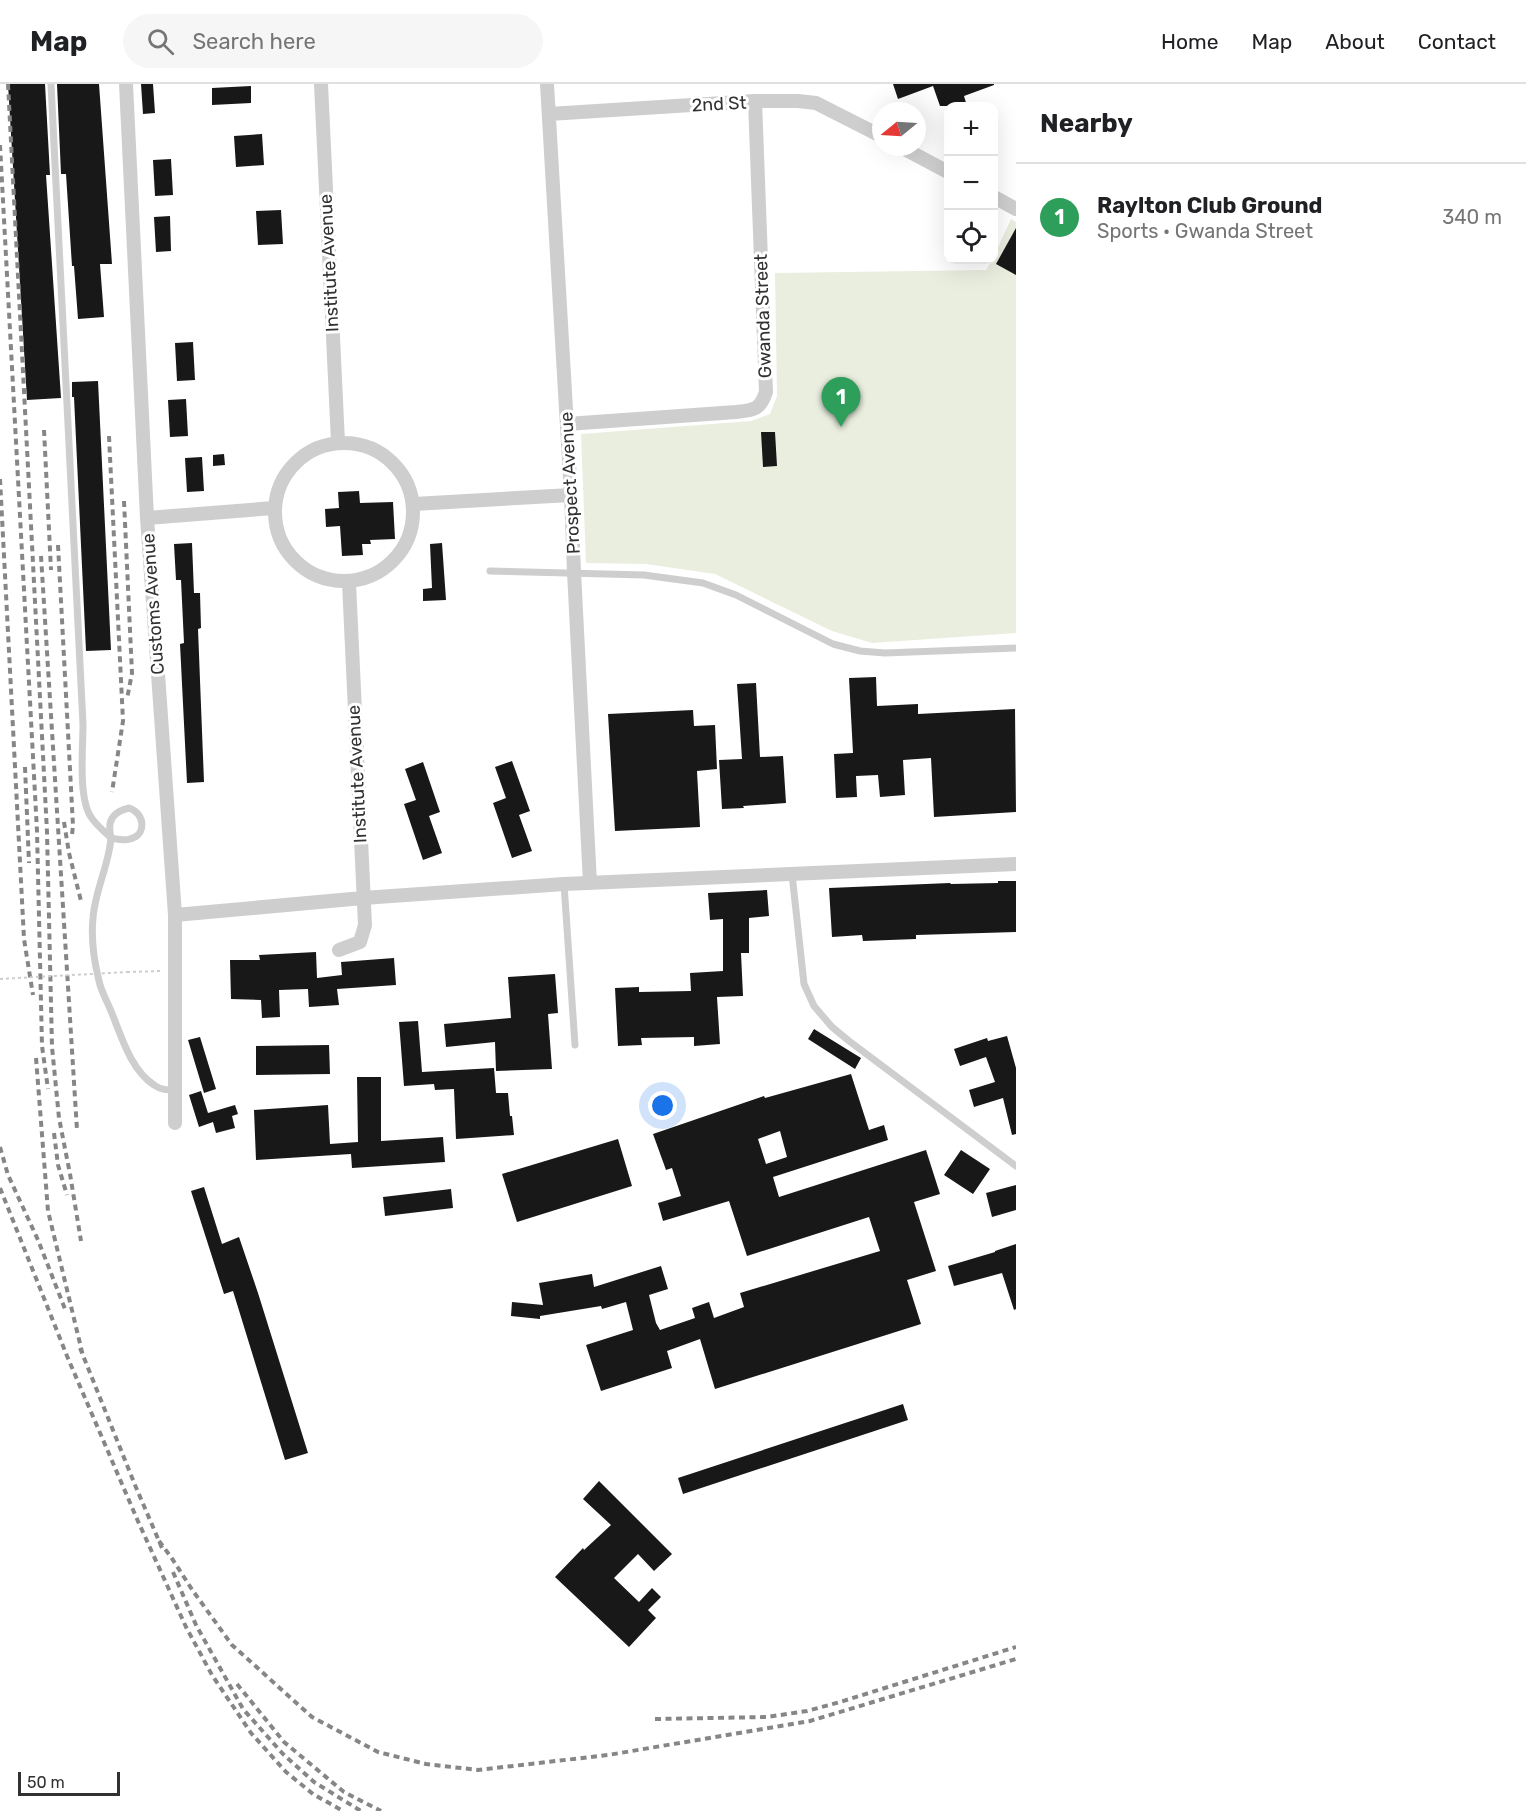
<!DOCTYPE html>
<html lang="en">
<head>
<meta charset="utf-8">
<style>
  :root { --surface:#fff; --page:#f6f6f6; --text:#202124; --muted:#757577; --line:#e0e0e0; --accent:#7c3aed }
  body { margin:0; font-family:Rubik,sans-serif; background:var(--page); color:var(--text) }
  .controls { position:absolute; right:18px; top:18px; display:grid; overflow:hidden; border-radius:12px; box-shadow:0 6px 24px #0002 }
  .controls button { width:54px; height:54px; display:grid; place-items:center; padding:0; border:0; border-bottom:2px solid var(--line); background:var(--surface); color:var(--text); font:30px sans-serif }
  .compass { position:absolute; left:872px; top:18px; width:54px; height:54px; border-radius:50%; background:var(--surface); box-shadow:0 6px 24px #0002; rotate:252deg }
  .scale { position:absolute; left:18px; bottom:15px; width:102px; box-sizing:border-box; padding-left:6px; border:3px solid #313131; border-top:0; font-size:16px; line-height:21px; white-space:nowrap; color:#313131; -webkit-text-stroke:4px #fff; paint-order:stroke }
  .you { position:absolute; left:663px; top:1022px; width:21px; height:21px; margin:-15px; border:4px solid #fff; border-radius:50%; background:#1a73e8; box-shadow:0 0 0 9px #1a73e833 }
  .badge { display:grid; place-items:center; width:39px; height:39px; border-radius:50%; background:var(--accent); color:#fff; font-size:20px; font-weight:700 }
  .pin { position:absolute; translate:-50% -50px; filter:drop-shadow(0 2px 3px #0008) }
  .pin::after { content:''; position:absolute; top:32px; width:21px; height:18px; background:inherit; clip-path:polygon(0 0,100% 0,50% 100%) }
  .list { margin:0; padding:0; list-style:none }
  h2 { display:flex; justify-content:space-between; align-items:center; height:78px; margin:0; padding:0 24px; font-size:26px }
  h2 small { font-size:20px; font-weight:400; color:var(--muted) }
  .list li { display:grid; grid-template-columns:39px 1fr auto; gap:18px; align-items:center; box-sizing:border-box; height:108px; padding:0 24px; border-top:2px solid var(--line) }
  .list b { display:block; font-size:22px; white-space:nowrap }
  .list p { margin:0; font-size:20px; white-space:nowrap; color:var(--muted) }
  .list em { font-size:20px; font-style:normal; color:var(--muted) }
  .icon { flex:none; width:33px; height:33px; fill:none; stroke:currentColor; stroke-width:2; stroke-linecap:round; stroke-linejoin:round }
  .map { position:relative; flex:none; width:1016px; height:1727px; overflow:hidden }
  header { display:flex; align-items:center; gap:36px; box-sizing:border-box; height:84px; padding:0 30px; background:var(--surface); border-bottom:2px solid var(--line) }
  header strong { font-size:28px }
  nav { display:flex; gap:33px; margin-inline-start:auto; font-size:21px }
  .search { width:420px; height:54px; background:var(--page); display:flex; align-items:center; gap:15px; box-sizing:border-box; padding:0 21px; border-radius:33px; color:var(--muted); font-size:22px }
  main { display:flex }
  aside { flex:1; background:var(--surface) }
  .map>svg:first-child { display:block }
  .green { fill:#eaeedf }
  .building { fill:#181818; fill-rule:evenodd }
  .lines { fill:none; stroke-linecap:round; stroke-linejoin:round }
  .path { stroke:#cecece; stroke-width:2; stroke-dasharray:3 3; stroke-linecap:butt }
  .lane { stroke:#cecece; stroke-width:7 }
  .street { stroke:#cecece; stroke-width:14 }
  .rail { stroke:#868686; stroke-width:4; stroke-dasharray:6 4.5; stroke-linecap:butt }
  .path-bridge { stroke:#cecece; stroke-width:2; stroke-dasharray:3 3; stroke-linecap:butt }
  .labels { text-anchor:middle; stroke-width:6; stroke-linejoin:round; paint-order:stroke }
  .street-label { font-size:18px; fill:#313131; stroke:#fff }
</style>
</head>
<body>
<header>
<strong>Map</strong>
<div class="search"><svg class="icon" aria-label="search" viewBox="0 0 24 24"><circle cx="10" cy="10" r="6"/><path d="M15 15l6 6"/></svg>Search here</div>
<nav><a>Home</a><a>Map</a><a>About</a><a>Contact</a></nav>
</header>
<main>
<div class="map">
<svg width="1016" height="1727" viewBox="0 0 1016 1727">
  <rect width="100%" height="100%" fill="#fff"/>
  <path class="green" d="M 1011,135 L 1016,138 L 1016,549 L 872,559 L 832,547 L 715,490 L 646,480 L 586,479 L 581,350 L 751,337 L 770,330 L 777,312 L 775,189 L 986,186 L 992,176 L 994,176 L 994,172 Z"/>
  <path class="building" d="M 8,0 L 45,0 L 50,91 L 46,91 L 61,314 L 27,316 Z
    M 57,0 L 99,0 L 112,180 L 100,180 L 104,233 L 78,235 L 74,182 L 72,182 L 66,90 L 61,90 Z
    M 141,0 L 153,0 L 155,29 L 143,30 Z
    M 893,0 L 994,0 L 994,1 L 964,12 L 967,22 L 940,22 L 933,2 L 898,15 Z
    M 251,2 L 251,19 L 212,21 L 212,4 Z
    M 262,50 L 264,81 L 236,83 L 234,52 Z
    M 171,75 L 173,111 L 155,112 L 153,76 Z
    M 281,126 L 283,160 L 258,161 L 256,127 Z
    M 170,132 L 171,167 L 156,168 L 154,133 Z
    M 1016,144 L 1016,191 L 996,180 Z
    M 193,258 L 195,296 L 177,297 L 175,259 Z
    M 98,297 L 111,566 L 86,567 L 74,313 L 72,313 L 72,298 Z
    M 186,315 L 188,352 L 170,353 L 168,316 Z
    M 761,348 L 775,348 L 777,382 L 763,383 Z
    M 224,370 L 225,381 L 213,382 L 213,371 Z
    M 202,373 L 204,407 L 187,408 L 185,374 Z
    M 359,407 L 360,419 L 393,418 L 395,455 L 370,456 L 371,460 L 362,460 L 363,471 L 342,472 L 340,442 L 326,443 L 325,425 L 339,424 L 338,408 Z
    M 192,459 L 194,509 L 200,509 L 201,544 L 198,545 L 204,698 L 187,699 L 180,560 L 184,559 L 181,496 L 176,496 L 174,460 Z
    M 442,459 L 446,516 L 423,517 L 423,505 L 432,504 L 430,460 Z
    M 876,593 L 877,622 L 918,620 L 918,630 L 1015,625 L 1016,728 L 934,733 L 931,674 L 903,676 L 905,711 L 880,713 L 878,691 L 856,692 L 857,713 L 836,714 L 834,670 L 853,669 L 849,594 Z
    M 756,599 L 760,673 L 783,672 L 786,719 L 743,722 L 744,724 L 722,725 L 719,676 L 742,675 L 737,600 Z
    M 693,626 L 694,642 L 715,641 L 717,685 L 697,687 L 700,743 L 615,747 L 608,630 Z
    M 512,677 L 530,727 L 519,731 L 532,767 L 512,774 L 493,719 L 506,714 L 495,683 Z
    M 423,678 L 440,728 L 429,732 L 442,769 L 423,776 L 404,720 L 416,716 L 405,685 Z
    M 998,797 L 1016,797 L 1016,848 L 916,851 L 916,855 L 863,857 L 862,851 L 832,853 L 829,804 L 950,799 L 951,800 L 998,799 Z
    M 767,806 L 769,832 L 749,834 L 749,869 L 741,869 L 743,912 L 717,913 L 720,960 L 694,962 L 694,953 L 641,954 L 642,961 L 618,962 L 615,904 L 639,903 L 639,908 L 691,907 L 690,889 L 723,887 L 723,835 L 710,836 L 708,809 Z
    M 316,868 L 317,894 L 342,891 L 341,878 L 394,874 L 396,901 L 337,905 L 339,921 L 309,923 L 308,905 L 279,906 L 280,933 L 262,934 L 261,916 L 231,915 L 230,876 L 260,876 L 259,871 Z
    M 555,890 L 558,929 L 548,930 L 552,985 L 496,987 L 495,958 L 446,963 L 444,940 L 511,934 L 508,893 Z
    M 418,937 L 422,988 L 494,984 L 496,1009 L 508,1009 L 510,1032 L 512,1032 L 514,1051 L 456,1055 L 454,1005 L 435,1006 L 434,1000 L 404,1002 L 399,938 Z
    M 814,945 L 861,974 L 855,985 L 808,955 Z
    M 1007,952 L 1016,984 L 1016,1050 L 1012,1051 L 1003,1014 L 974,1023 L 969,1006 L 995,998 L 986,973 L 960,982 L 954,965 L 987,954 L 988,957 Z
    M 200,953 L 216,1005 L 204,1009 L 188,956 Z
    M 329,961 L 330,990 L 256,991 L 256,962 Z
    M 851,990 L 869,1046 L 884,1041 L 888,1056 L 773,1093 L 779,1113 L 926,1066 L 940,1110 L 914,1118 L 936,1187 L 907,1196 L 921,1240 L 715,1305 L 700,1255 L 667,1267 L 672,1284 L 601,1307 L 586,1261 L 633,1246 L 626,1218 L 602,1225 L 601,1222 L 540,1232 L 540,1235 L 511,1232 L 512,1218 L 543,1221 L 539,1199 L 592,1190 L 594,1203 L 661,1182 L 668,1205 L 649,1211 L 656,1239 L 660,1246 L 695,1234 L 692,1224 L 709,1218 L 714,1234 L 744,1223 L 740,1209 L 880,1167 L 869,1133 L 747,1172 L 729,1117 L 663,1137 L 658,1119 L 681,1112 L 672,1084 L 666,1086 L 653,1050 L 764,1012 L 765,1014 ZM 780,1047 L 787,1073 L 766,1080 L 758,1055 Z
    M 357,993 L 381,993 L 381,1057 L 443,1053 L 445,1078 L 352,1084 L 351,1070 L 256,1076 L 254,1026 L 328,1021 L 330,1060 L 358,1058 Z
    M 201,1007 L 208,1029 L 235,1021 L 238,1030 L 232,1032 L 235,1044 L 216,1049 L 213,1038 L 199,1043 L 189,1011 Z
    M 618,1055 L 632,1102 L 517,1138 L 502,1090 Z
    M 961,1066 L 990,1085 L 973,1110 L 944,1091 Z
    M 1016,1101 L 1016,1126 L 992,1133 L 986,1109 Z
    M 204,1103 L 222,1160 L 239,1153 L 258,1209 L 308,1369 L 285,1376 L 233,1207 L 224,1210 L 191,1107 Z
    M 451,1105 L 453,1124 L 385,1132 L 383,1113 Z
    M 1016,1160 L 1016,1225 L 1014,1226 L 1002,1189 L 954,1202 L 948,1182 L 995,1168 L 995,1167 Z
    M 903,1320 L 908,1336 L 683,1410 L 678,1394 Z
    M 599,1397 L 672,1470 L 654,1487 L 638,1470 L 614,1494 L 639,1518 L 652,1504 L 661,1513 L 648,1526 L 656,1534 L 629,1563 L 555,1493 L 583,1464 L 584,1466 L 611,1441 L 583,1415 Z"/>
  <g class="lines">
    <path class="path" d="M 127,888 L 161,887"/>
    <path class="lane" d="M 51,0 L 83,640 C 83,664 78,714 91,733 C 96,741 104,747 111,754 C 109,781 95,806 93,834 C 91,854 94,877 99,897 C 101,907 107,917 111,927 C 121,951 130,985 154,1001 C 161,1006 167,1006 175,1006
      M 490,487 L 644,491 L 703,499 L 736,511 L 833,560 L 860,567 L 885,569 L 1016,564
      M 129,724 C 145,729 147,751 130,755 C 124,757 117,755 111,754 C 107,737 112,728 129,724 Z
      M 792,790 L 804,900 L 814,922 L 832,943 L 849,957 L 1016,1082
      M 564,800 L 575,961"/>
    <path class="street" d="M 126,0 L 147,434 L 175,831 L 175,1039
      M 321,0 L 338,358
      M 547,0 L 571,411 L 574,488 L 590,799
      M 549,30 L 755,17 L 798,17 L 816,19 L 881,52
      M 901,63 L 948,88
      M 994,113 L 1016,125
      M 567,340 L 736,328 C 754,326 760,326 766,308 L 755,17
      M275 428a69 69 0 1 1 138 0a69 69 0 1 1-138 0Z
      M 414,420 L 571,411
      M 147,434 L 274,424
      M 175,831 L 363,814 L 564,800 L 1016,780
      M 339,866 L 360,858 L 365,841 L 349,499"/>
    <path class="rail" d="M 8,0 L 47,748 L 52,963 L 59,1034 L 70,1090 L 81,1157
      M 0,61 L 37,747 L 42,962 L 48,1005
      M 44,346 L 51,486
      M 109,352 L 123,637 L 112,708
      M 0,395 L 24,855 L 33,911
      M 124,417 L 132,589 L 127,615
      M 58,461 L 73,742 L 72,751
      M 41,472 L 77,1046
      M 25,683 L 29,779
      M 64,738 L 69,769 L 81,817
      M 36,974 L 48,1127 L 83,1272
      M 54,1049 L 58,1081 L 67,1111
      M 0,1063 L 8,1091 L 38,1156 L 65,1225
      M 0,1104 L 67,1272 L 137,1435 L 186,1543 L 212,1591 L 251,1649 L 286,1688 L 313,1710 L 343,1727
      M 80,1264 L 135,1401 L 162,1464
      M 159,1457 L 171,1473 L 193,1507 L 232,1561 L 312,1633 L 378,1668 L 426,1680 L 478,1686 L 608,1671 L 810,1637 L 1016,1575
      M 173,1488 L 196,1541 L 243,1625 L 283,1670 L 314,1698 L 361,1727
      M 237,1600 L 284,1658 L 344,1708 L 381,1727
      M 655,1635 L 767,1633 L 807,1627 L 840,1618 L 1016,1563"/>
    <path class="path-bridge" d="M 0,895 L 127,888"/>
  </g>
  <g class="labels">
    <g class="street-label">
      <text transform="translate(719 20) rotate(-3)" y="6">2nd St</text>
      <text transform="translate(329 179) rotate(-93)" y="6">Institute Avenue</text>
      <text transform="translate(763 232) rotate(-92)" y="6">Gwanda Street</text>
      <text transform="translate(570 399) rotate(-93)" y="6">Prospect Avenue</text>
      <text transform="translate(153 520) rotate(-94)" y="6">Customs Avenue</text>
      <text transform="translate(357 690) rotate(-93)" y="6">Institute Avenue</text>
    </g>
  </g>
</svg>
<div class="controls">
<button>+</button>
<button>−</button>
<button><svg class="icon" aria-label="locate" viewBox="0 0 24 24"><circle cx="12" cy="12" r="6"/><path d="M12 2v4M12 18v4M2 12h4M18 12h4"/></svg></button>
</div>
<svg class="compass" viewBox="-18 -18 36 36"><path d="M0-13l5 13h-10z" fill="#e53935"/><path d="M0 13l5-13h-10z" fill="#757577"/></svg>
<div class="scale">50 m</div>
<div class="you"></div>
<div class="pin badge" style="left:841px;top:343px;background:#2e9e5b">1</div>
</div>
<aside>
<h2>Nearby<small></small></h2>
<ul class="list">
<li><span class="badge" style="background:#2e9e5b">1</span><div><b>Raylton Club Ground</b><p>Sports · Gwanda Street</p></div><em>340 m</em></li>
</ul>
</aside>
</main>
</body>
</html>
